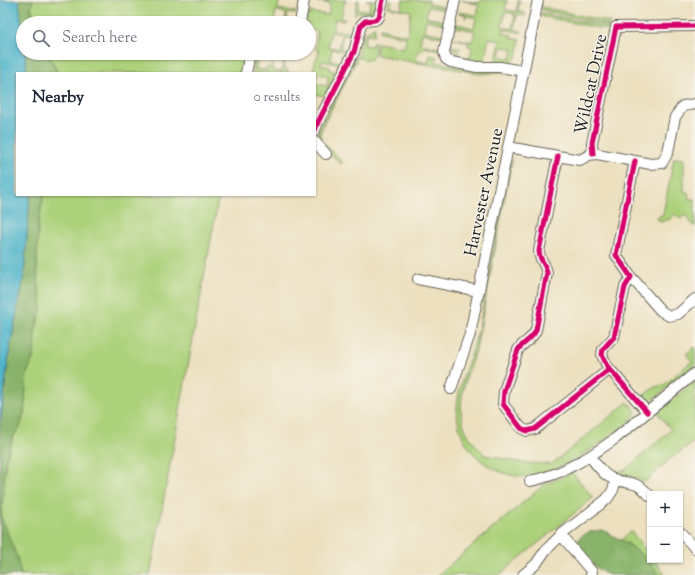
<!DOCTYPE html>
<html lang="en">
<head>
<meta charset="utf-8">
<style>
  :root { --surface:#fff; --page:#f6f6f7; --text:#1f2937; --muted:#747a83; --line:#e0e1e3 }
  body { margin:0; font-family:"Sorts Mill Goudy",serif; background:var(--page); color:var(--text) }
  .controls { position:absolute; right:12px; bottom:12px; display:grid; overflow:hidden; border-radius:0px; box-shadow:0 1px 3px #0004 }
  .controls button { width:36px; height:36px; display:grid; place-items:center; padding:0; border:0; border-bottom:1px solid var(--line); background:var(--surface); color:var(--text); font:20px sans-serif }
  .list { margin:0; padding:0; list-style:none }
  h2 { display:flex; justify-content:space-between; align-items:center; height:52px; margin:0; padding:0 16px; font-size:17px }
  h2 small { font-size:13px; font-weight:400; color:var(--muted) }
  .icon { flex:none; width:22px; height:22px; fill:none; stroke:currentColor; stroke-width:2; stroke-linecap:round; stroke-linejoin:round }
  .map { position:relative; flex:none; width:695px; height:575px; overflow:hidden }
  .search { position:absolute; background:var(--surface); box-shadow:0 1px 3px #0004; left:16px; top:16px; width:300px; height:44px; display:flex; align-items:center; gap:10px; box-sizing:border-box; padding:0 14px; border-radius:22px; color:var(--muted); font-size:15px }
  .panel { position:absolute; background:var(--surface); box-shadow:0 1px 3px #0004; left:16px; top:72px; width:300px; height:124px; border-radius:0px }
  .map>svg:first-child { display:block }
  .green { fill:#acd17a; stroke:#64764b; fill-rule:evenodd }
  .forest { fill:#89b36a; stroke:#526843 }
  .water { fill:#4db4cb; stroke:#346874 }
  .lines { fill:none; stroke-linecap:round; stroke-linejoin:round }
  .minor-casing { stroke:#656155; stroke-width:12 }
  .minor { stroke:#fff; stroke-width:10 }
  .cycleway-casing { stroke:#f7f3e8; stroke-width:8 }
  .cycleway { stroke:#d6006c; stroke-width:5 }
  .labels { text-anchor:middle; stroke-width:3; stroke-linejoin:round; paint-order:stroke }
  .street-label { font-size:17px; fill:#1c1c1c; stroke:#f7f3e8 }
</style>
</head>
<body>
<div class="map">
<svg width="695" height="575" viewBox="0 0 695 575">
  <rect width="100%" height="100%" fill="#f7f3e8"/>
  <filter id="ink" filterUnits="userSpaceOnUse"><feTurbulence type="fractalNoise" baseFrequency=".025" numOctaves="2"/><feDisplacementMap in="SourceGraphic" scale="8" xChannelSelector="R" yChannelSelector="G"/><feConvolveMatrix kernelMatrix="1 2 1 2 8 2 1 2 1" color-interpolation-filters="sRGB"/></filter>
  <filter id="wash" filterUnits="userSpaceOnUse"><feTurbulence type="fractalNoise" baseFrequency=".012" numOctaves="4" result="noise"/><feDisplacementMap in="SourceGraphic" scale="16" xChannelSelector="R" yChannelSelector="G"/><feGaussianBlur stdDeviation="0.9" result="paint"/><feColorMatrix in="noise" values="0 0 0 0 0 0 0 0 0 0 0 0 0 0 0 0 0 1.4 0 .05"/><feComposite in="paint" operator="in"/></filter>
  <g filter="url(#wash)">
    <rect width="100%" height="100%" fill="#ece0bf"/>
    <path class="green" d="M 19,0 L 279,0 L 278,9 L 296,12 L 296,14 L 288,13 L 286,23 L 285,23 L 286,13 L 276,11 L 274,23 L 261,22 L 261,23 L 23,23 L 23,36 Z
      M 310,0 L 329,1 L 329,0 L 346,0 L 345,3 L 344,3 L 341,19 L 345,19 L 344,21 L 335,19 L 333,30 L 352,33 L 352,36 L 343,34 L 341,49 L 348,50 L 348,52 L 332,49 L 330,60 L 341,62 L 342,54 L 346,55 L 341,65 L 322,61 L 321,65 L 330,67 L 330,70 L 337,72 L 324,96 L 315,94 L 315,73 L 312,73 L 316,59 L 317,59 L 319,50 L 316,50 L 317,31 L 309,29 L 309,23 L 306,23 L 307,15 L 310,15 L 310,13 L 308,12 L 328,15 L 330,4 ZM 331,32 L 341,34 L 339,49 L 328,47 ZM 317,74 L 328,76 L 327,86 L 315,84 Z
      M 357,0 L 359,0 L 358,9 L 369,11 L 371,1 L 366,0 L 377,0 L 375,8 L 368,14 L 356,12 L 355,15 Z
      M 389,0 L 392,0 L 391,7 L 401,9 L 403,0 L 429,0 L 429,4 L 447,8 L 447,10 L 428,7 L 426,17 L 444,21 L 444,24 L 426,20 L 424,31 L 442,35 L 441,37 L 422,33 L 420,44 L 439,48 L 439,50 L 424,47 L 423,50 L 419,49 L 416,60 L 428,63 L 430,55 L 437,57 L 436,62 L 481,71 L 506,71 L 506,74 L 496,73 L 480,74 L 436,65 L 436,66 L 389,58 L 389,57 L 376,55 L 378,43 L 404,48 L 406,37 L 380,32 L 380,28 L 386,29 L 385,31 L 408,35 L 411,11 L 388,7 Z
      M 461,0 L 479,3 L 481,0 L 507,0 L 505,9 L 516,12 L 518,0 L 520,0 L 518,11 L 525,13 L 525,16 L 517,15 L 514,29 L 522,31 L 521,33 L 504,29 L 503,33 L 512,35 L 511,38 L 520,40 C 518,47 519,62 509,62 C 505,62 500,61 496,61 L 500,41 L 489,38 L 484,62 L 458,57 L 452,46 L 460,48 L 458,56 L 470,58 L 472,47 L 468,46 L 468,42 L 453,38 L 472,42 L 475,31 L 455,27 L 456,24 L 474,28 L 476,18 L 466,16 L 465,19 L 466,15 L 458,13 L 459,12 L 477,15 L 479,5 ZM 505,12 L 515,14 L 512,29 L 502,27 ZM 502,47 L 513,49 L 511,59 L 500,56 Z
      M 542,7 L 610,22 L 609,25 L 542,10 Z
      M 541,13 L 609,27 L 608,30 L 540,16 Z
      M 374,27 L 375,27 L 374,35 L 366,34 L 364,45 L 372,46 L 373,42 L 376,43 L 374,56 L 370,60 L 358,58 L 324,123 L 320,134 L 322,141 L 342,162 L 342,163 L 340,163 C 331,154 316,144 318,130 L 357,55 L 359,56 L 360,54 L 358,53 L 362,36 L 364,36 L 365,33 Z
      M 25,53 L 246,53 L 243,73 L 27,73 Z
      M 260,53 L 266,53 L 265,58 L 258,57 L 256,69 L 266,70 L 267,67 L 271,68 L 274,53 L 273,59 L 277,60 L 273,60 L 272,70 L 282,72 L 285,53 L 286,54 L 284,68 L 288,69 L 287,72 L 292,73 L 253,73 L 255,57 Z
      M 674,158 L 684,159 L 684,192 L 688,192 L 689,199 L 695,199 L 695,227 L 685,215 L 680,219 L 675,214 L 670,219 L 660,222 L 657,218 L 663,214 Z
      M 512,160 L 477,344 C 469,373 452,404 467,433 C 472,442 478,448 485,455 L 524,463 L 552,464 L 628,402 L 636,411 C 635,422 618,430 610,436 C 592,450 561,469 539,475 C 505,483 467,460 459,426 C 451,395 469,367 476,338 C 481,322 483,304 486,288 C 492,254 499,220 505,186 L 509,165 Z
      M 30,195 L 219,195 L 150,575 L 0,575 L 0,426 L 24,276 Z
      M 695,347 L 695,364 L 655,398 L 649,402 L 645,402 L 641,397 L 655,387 L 664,385 L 692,361 L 686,354 Z
      M 695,381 L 695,441 L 671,458 L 645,482 L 631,476 L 615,474 L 625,470 L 671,430 L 657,412 Z
      M 572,472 L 593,498 L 499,575 L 438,575 L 545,484 L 561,478 Z
      M 631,531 L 650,556 L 650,560 L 654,560 L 665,575 L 659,575 L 630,545 L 621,540 Z"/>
    <path class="forest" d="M 19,0 L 33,0 L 31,7 L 35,23 L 23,23 L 23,36 Z
      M 25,53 L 48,53 L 58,73 L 27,73 Z
      M 30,195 L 44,195 L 38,224 L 37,272 L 42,306 L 35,333 L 34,355 L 27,374 L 24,414 L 20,427 L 13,437 L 6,460 L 1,517 L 17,557 L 21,575 L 0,575 L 0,426 L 10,347 L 24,276 Z
      M 603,530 C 627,544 643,550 659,575 C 647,575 634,575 622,575 C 618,575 613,575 610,575 C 605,574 600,570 596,567 C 573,550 569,532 603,530 Z"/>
    <path class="water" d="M 0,0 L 19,0 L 23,36 L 23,53 L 25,53 L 27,73 L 17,73 L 17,195 L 30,195 L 24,276 L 10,347 L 0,426 Z"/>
  </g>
  <g filter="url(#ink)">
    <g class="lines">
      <defs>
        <path id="minor" d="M 455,0 L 444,52 L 446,59 L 451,62 L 477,67 L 500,67 L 523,71
          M 300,23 L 304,0
          M 246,73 L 250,53
          M 315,130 L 318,122 L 354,52 L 361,25 L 365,21 L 375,20 L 379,17 L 383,0
          M 315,142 L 326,154
          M 508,147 L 580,160 L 589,155 L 597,154 L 651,164 L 662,163 L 668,152 L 675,117 L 683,106 L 695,104
          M 593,154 L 592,143 L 616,27 L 695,26
          M 558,156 L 539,251 C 539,260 546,264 547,273 L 536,330 C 533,339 523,342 518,350 L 504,391 L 503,404 L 521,428 L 527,431 L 535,429 L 610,369
          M 635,161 L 616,255 L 631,277 L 625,287 L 614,337 L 603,349 L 602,355 L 607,366 L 647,412
          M 631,277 L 661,311 L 669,316 L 678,314 L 695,299
          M 418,279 L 479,291
          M 451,389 L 470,334 L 538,0
          M 590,456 C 595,463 601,472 609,477 C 625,486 634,477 650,496
          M 530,481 C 562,475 590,457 616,438 L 695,373
          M 680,532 L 695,548
          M 561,535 L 592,572 L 591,575
          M 523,575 L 536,564 L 545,551 L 561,535 L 607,499 L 613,490 L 616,480"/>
      </defs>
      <use href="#minor" class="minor-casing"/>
      <use href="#minor" class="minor"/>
      <defs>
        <path id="cycleway" d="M 315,130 L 318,122 L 354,52 L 361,25 L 365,21 L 375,20 L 379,17 L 383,0
          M 593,154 L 592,143 L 616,27 L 695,26
          M 558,156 L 539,251 C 539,260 546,264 547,273 L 536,330 C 533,339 523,342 518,350 L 504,391 L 503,404 L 521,428 L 527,431 L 535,429 L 610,369
          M 635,161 L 616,255 L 631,277 L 625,287 L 614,337 L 603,349 L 602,355 L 607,366 L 647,412"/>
      </defs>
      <use href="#cycleway" class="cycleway-casing"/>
      <use href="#cycleway" class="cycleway"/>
    </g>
  </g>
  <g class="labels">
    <g class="street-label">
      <text transform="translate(590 84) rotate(-78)" y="6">Wildcat Drive</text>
      <text transform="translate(483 192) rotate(-78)" y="6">Harvester Avenue</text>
    </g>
  </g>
</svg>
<div class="controls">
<button>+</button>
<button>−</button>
</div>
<div class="search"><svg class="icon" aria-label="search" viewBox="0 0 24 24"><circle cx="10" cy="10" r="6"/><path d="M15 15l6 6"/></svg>Search here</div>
<section class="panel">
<h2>Nearby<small>0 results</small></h2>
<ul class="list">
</ul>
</section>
</div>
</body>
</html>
